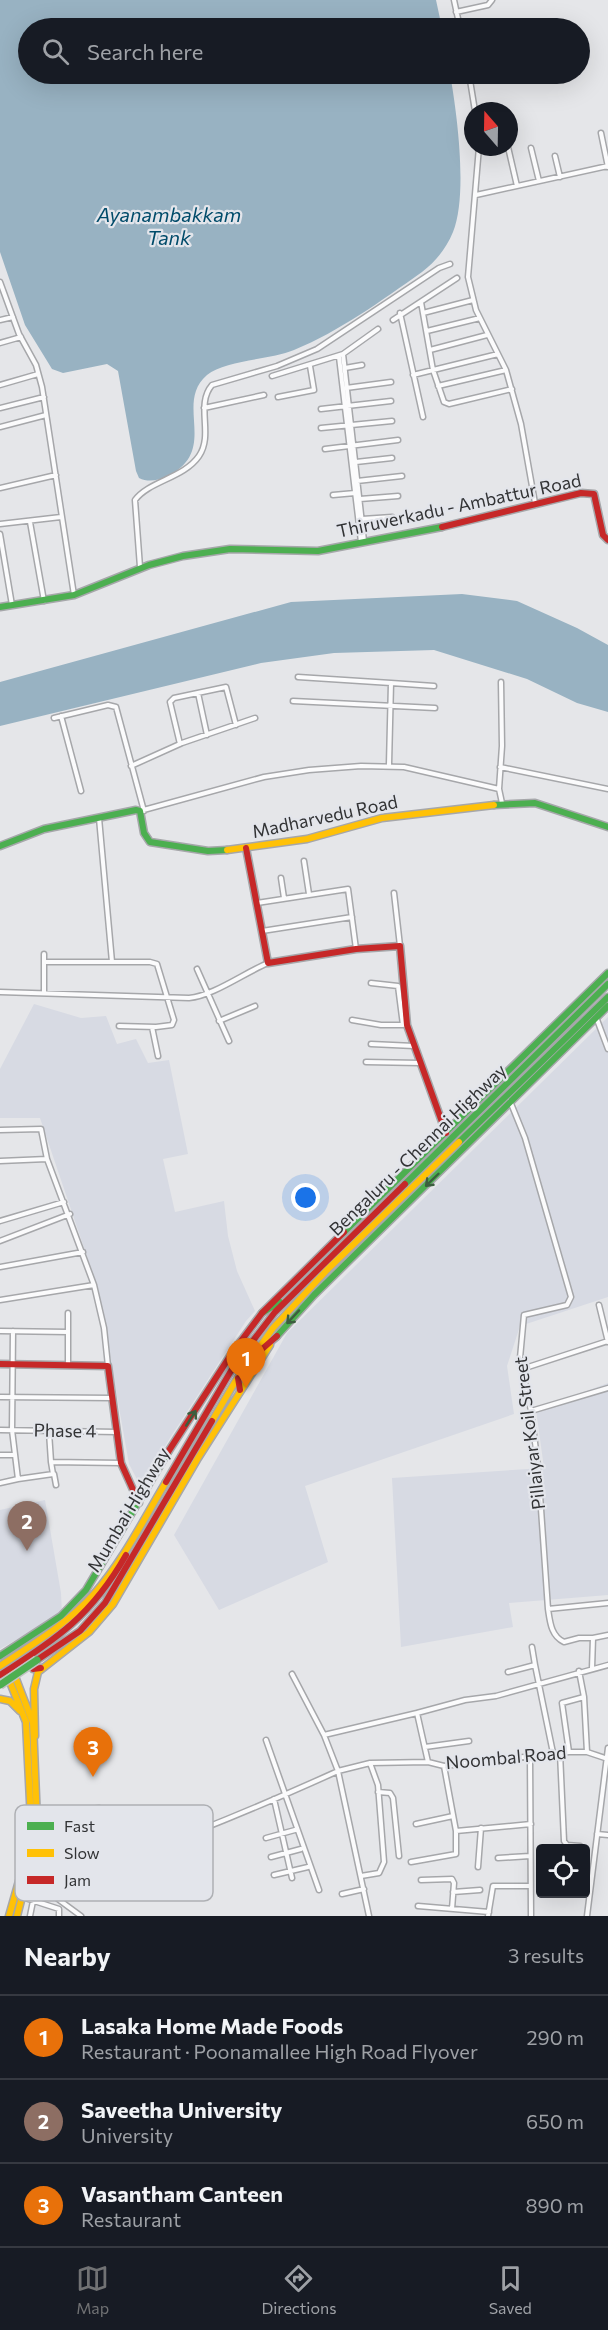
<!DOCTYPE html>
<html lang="en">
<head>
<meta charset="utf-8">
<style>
  :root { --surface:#171b24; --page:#20242c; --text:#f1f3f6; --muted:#9ea1a6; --line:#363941; --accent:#717274 }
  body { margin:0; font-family:Commissioner,sans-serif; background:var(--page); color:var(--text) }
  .controls { position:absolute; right:18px; bottom:18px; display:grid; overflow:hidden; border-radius:6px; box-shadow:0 6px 24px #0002 }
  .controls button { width:54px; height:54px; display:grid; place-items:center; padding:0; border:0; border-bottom:2px solid var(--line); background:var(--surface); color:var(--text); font:30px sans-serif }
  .compass { position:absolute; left:464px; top:102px; width:54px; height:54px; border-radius:50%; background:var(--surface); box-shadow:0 6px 24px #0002; rotate:340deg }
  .you { position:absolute; left:306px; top:1198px; width:21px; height:21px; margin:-15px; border:4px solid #fff; border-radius:50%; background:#1a73e8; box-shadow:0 0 0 9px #1a73e833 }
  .badge { display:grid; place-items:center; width:39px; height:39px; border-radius:50%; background:var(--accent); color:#fff; font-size:20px; font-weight:700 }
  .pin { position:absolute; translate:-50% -50px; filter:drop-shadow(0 2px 3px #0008) }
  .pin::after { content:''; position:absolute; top:32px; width:21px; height:18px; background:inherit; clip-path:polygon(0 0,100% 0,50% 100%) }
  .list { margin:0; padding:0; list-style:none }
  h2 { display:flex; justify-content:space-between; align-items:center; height:78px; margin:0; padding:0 24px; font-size:26px }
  h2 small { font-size:20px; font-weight:400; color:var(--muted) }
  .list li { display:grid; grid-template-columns:39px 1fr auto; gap:18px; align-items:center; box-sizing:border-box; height:84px; padding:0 24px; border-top:2px solid var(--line) }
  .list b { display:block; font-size:22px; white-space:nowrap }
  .list p { margin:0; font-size:20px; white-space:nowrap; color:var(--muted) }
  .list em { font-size:20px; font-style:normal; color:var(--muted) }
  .icon { flex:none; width:33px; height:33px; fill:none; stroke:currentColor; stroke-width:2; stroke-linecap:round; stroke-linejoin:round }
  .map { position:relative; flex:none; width:608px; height:1916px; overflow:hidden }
  .search { position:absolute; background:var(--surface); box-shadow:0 6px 24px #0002; left:18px; right:18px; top:18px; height:66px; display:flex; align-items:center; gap:15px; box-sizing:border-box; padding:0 21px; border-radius:33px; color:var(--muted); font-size:22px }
  .sheet { height:330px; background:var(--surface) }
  nav { display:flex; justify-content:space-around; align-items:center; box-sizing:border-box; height:84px; border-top:2px solid var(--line); background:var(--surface); font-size:16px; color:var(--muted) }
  nav a { display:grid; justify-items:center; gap:3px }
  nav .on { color:var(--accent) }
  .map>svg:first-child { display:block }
  .built { fill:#d7dae3 }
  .water { fill:#98b2c2 }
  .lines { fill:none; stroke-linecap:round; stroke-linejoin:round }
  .street-casing { stroke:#a6a7aa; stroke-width:7 }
  .fast-casing { stroke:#a6a7aa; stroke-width:9 }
  .slow-casing { stroke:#a6a7aa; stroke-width:9 }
  .jam-casing { stroke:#a6a7aa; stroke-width:9 }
  .street { stroke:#fbfbfc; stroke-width:4 }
  .fast { stroke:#4caf50; stroke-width:6 }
  .slow { stroke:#ffc107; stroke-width:6 }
  .jam { stroke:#c62828; stroke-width:6 }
  .fast-bridge-casing { stroke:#c1c2c3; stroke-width:10; stroke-linecap:butt }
  .fast-bridge { stroke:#4caf50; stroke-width:7 }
  .oneway { stroke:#3b5e3e }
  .labels { text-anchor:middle; stroke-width:4.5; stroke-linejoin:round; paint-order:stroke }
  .street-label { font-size:18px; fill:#323335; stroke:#e3e5eb }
  .water-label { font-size:20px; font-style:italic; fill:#004b6a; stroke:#e3e5eb }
  .key { fill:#e3e5eb; stroke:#aeb0b4; stroke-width:1.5 }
  .key-label { font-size:16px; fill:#323335 }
</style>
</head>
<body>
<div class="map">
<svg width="608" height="1916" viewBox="0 0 608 1916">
  <rect width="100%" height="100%" fill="#e5e6e9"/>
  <path class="built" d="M 34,1004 L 81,1018 L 106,1016 L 117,1044 L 136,1039 L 148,1063 L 169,1060 L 188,1154 L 163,1159 L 175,1212 L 224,1201 L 228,1236 L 237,1271 L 255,1311 L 246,1321 L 170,1438 L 141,1487 L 129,1464 L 98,1289 L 40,1118 L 0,1118 L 0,1069 Z
    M 608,1017 L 608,1297 L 520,1326 L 507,1366 L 514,1414 L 305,1486 L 328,1562 L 219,1610 L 174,1535 L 287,1333 Z
    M 608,1383 L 608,1595 L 509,1603 L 513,1627 L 401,1647 L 392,1478 L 544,1468 L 536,1410 Z
    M 45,1500 L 61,1593 L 62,1614 L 0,1649 L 0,1510 Z"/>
  <path class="water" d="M 0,0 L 436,0 L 442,28 L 28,28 L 28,74 L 450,74 C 457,113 468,195 453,232 C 446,249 436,261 422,272 C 381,301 340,331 294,350 C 270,360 225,360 207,375 C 173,404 221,451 166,477 C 157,481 147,482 139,478 L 136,471 L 118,371 L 107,364 L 63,373 L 52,369 L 25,325 L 0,252 Z
    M 462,594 L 517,601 L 577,628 L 608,645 L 608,712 L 577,703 L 527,679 L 434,650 L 334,653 L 261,663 L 0,726 L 0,682 L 291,602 Z"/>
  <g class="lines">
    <defs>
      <path id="street" d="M 454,0 L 460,28
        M 456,12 L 488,5 L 492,0
        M 469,74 L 475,111
        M 601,133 L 608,167
        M 479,147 L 468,277 L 476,310 L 506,370 L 521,424 L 535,503
        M 508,147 L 517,186
        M 531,148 L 539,181
        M 555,156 L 560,177
        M 476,195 L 608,166
        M 0,282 L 19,334 L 36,365 L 42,387 L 74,595
        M 421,302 L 433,370 L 444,402 L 449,404 L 512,389
        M 400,313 L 423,417
        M 423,313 L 473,300
        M 0,320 L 13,317
        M 393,320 L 457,278
        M 427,331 L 480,318
        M 0,343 L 21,337
        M 430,350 L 487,335
        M 343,354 L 378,329
        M 339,357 L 361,542
        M 345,368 L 362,365
        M 413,375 L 498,354
        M 272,376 L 343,354 L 364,541
        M 0,385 L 38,374
        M 438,386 L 506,370
        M 346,388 L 391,382
        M 278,397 L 314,390 L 310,366
        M 0,408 L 44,397
        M 204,408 L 264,395
        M 321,409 L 391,401
        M 0,427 L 46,415
        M 321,428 L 392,421
        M 325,449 L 398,440
        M 356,462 L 392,458
        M 357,481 L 402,476
        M 0,488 L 56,475
        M 333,495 L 355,493
        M 360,499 L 398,496
        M 362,519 L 392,517
        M 30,522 L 44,601
        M 0,524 L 61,517
        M 0,534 L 12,605
        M 140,567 L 135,500 C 149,481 184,478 199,456 C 214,434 195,405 212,385 L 277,366 L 317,349 L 439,268 L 450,264
        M 298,677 L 391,683
        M 198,693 L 207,735
        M 293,701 L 435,708
        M 61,716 L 81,791
        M 54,718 L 108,705 L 116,707 L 144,811
        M 180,744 L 170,702 L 174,698 L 226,687 L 236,725
        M 389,764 L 391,683 L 434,686
        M 131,766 L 182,743 L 255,718
        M 500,767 L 608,789
        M 499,789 L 502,746 L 501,682
        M 140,811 L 264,777 L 309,770 L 361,766 L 404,767 L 499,789 L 502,803
        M 99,818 L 112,962
        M 304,861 L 309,894
        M 281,878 L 284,898
        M 394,893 L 400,946
        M 257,903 L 348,889 L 356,949
        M 262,931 L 352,917
        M 44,962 L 150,962 L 157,964 L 174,1020 L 172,1025 L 156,1027 L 119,1026
        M 197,969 L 229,1041
        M 371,983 L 398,986 L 403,1025
        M 0,992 L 189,998 C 213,996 244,973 268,963
        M 44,993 L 44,954
        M 596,1017 L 608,1049
        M 352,1020 L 381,1025 L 403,1025
        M 219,1021 L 255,1006
        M 152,1027 L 158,1056
        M 371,1044 L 414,1046
        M 366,1062 L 420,1063
        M 510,1101 L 525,1138 L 571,1297 L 567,1305 L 524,1315 L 520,1358 L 531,1411 L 538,1466 L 548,1609 C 550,1622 551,1636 564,1642 L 579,1638 L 593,1638 L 592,1668
        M 0,1130 L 41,1129 L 47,1159 L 94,1285
        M 0,1161 L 47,1159
        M 0,1221 L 64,1202
        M 0,1241 L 70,1214
        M 0,1267 L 83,1252
        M 0,1300 L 94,1285 L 104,1328 L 108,1366
        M 599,1305 L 608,1342
        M 0,1331 L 68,1332
        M 13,1331 L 12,1430 L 18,1479 L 53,1474 L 51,1462 L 121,1463
        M 68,1365 L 68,1313
        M 522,1369 L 608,1341
        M 0,1397 L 112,1398
        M 531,1411 L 608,1388
        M 0,1430 L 117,1432
        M 49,1432 L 51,1462
        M 0,1455 L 14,1455
        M 54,1474 L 56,1485
        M 0,1483 L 18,1479
        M 548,1609 L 608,1603
        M 593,1638 L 608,1635
        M 532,1647 L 535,1665
        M 579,1671 L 584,1697 L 587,1752
        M 508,1672 L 535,1665 L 553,1753
        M 292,1674 L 324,1735
        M 417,1713 L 465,1700 L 496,1696 L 608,1665
        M 266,1740 L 319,1890
        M 425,1747 L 469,1741
        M 569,1752 L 562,1703 L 584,1697
        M 560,1753 L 564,1841 L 567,1845 L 580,1846
        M 530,1756 L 531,1916
        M 378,1792 L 390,1793 L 393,1798 L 399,1856
        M 274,1799 L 292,1878
        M 416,1824 L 453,1816
        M 456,1831 L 531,1824
        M 597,1834 L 608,1835
        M 266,1838 L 295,1830
        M 271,1857 L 301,1849
        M 498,1858 L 530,1856
        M 31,1861 L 64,1865 L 74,1869 L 107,1854 L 108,1851 L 102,1812 L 99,1808 C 77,1809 61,1826 37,1826
        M 411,1862 L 456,1854 L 456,1831 L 444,1766
        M 43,1863 L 44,1839 L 56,1836
        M 478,1867 L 481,1828
        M 274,1875 L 308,1867
        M 361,1876 L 379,1873 L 384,1862 L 378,1785 L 370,1763
        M 421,1880 L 452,1879 L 454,1883 L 452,1909
        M 44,1885 L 47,1891 L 81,1916
        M 23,1889 C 65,1881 103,1866 142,1852 C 208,1828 274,1800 338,1771 L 324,1735 L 417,1713 L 428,1762 L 444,1766 L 569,1752 L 587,1752 L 608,1759
        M 453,1892 L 480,1890
        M 342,1894 L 364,1889
        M 22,1897 L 59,1909 L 59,1916
        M 418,1906 L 489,1912
        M 30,1916 L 33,1901
        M 369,1916 L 338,1771 L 370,1763 L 428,1762
        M 488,1916 L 493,1886 L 530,1886
        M 587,1916 L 608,1748"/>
      <path id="fast" d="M 0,607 L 74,595 L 149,565 L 183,556 L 230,549 L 318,551 L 442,527
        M 494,805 L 535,803 L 608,827
        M 0,846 L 44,829 L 136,810 L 140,811 L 144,833 L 150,842 L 208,851 L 227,850
        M 459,1142 L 608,997
        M 405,1184 L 608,984
        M 344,1232 L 608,973
        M 262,1313 L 280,1302
        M 276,1337 L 314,1295 L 608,1006
        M 0,1656 L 61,1616 L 86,1590 L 168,1452"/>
      <path id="slow" d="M 227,850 L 307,839 L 382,818 L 494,805
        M 212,1421 L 235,1382 L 273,1328 L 327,1270 L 459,1142
        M 0,1666 C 33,1644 67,1624 94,1594 C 123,1561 144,1519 166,1482
        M 13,1671 L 33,1723 L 37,1821 L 33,1854 L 17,1916
        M 8,1677 L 26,1722 L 31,1821 L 27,1853 L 9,1916
        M 0,1699 L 10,1701 L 20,1711
        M 35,1736 L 34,1689 L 38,1672 L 89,1632 L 113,1604 L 198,1458 L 270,1345"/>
      <path id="jam" d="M 442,527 L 581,493 L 594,494 L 603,535 L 608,540
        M 246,848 L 268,963 L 356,949 L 400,946 L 407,1025 L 446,1133
        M 261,1350 L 277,1336
        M 0,1364 L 108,1366 L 121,1463 L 139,1503
        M 238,1378 L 240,1390
        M 168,1452 L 232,1353 L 262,1313 L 344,1232
        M 166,1482 L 235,1364 L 275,1312 L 405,1184
        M 29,1660 L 33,1669 L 41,1668
        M 37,1660 L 80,1631 L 105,1603 L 212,1421
        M 0,1675 C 57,1639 92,1615 126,1555"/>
    </defs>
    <use href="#street" class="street-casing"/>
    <use href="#fast" class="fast-casing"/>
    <use href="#slow" class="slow-casing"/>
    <use href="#jam" class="jam-casing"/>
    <use href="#street" class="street"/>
    <use href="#fast" class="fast"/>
    <use href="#slow" class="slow"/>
    <use href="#jam" class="jam"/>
    <defs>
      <path id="fast-bridge" d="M 0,1685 L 37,1660"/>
    </defs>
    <use href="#fast-bridge" class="fast-bridge-casing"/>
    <use href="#fast-bridge" class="fast-bridge"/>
  </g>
  <defs><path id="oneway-shaft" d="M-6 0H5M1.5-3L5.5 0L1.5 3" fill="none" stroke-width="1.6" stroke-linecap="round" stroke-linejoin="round" transform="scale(1.5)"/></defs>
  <g class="oneway">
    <use href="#oneway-shaft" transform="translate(432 1180) rotate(136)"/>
    <use href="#oneway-shaft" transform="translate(293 1317) rotate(133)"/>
    <use href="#oneway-shaft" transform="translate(191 1418) rotate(-57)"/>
  </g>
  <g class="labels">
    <g class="street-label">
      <text transform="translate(459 506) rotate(-12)" y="6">Thiruverkadu - Ambattur Road</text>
      <text transform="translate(325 817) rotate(-12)" y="6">Madharvedu Road</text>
      <text transform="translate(418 1150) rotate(-44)" y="6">Bengaluru - Chennai Highway</text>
      <text transform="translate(65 1431) rotate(1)" y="6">Phase 4</text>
      <text transform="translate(530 1433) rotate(-97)" y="6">Pillaiyar Koil Street</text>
      <text transform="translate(129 1510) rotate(-59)" y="6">Mumbai Highway</text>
      <text transform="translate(506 1758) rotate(-5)" y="6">Noombal Road</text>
    </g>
    <g class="water-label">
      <text x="169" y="222">Ayanambakkam<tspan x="169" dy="23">Tank</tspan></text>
    </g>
  </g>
  <rect x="15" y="1805" width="198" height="96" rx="9" class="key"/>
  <rect x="27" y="1822" width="27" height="8" fill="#4caf50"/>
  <rect x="27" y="1849" width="27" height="8" fill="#ffc107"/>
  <rect x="27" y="1876" width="27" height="8" fill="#c62828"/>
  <g class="key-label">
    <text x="64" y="1832">Fast</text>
    <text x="64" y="1859">Slow</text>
    <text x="64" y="1886">Jam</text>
  </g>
</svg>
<div class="controls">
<button><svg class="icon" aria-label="locate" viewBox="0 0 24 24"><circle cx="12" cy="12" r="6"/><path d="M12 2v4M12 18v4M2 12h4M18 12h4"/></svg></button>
</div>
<svg class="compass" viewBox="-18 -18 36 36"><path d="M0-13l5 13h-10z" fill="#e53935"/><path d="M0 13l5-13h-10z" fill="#9ea1a6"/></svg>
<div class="you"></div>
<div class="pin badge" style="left:246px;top:1388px;background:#e8710a">1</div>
<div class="pin badge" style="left:27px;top:1551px;background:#8d6e63">2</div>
<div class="pin badge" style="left:93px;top:1777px;background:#e8710a">3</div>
<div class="search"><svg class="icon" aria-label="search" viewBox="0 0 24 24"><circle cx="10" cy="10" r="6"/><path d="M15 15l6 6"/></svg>Search here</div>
</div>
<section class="sheet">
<h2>Nearby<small>3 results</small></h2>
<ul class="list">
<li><span class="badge" style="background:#e8710a">1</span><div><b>Lasaka Home Made Foods</b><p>Restaurant · Poonamallee High Road Flyover</p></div><em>290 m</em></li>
<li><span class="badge" style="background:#8d6e63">2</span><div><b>Saveetha University</b><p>University</p></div><em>650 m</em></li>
<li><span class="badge" style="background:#e8710a">3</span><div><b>Vasantham Canteen</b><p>Restaurant</p></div><em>890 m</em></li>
</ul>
</section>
<nav>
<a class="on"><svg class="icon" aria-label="map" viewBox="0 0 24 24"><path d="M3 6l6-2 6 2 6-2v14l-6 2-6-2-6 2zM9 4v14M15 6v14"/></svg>Map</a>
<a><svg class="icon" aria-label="directions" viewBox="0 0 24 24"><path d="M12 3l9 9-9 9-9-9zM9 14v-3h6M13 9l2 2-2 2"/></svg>Directions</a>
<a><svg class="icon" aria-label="saved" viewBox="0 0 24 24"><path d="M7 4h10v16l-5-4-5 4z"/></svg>Saved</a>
</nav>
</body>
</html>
